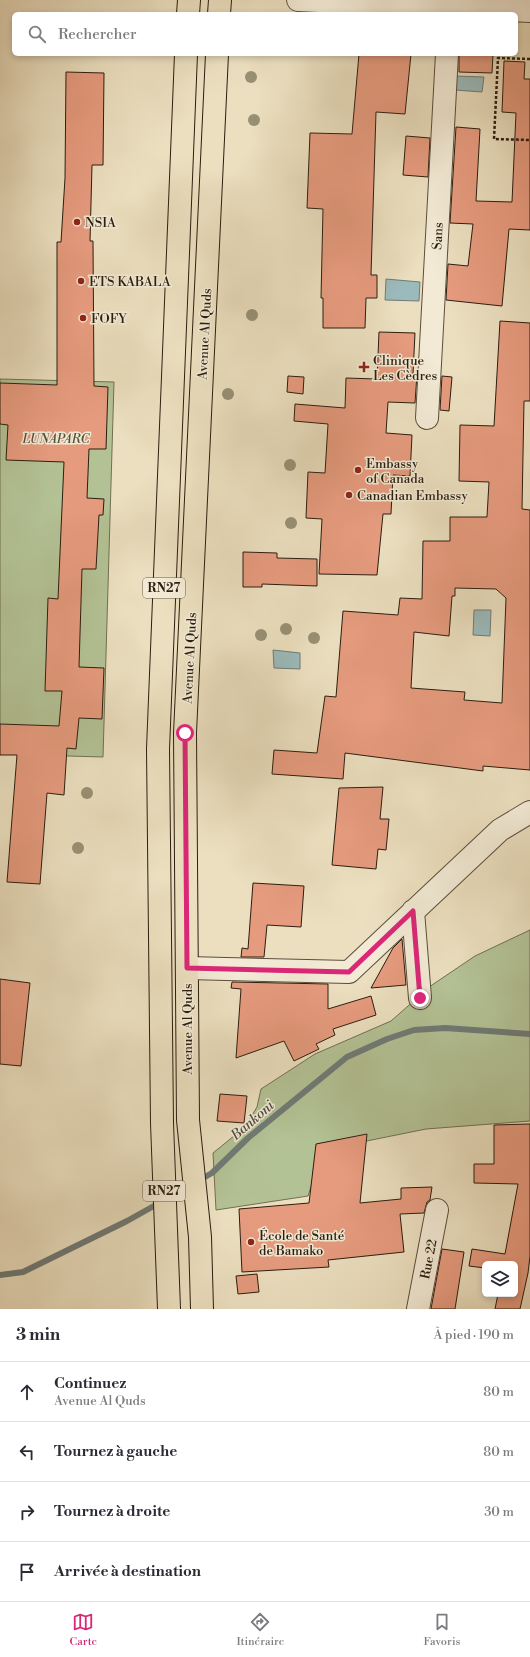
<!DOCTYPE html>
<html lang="fr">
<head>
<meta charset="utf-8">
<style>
  :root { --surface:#fff; --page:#f7f7f7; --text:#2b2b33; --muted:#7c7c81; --line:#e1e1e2; --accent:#db2777 }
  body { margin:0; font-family:"Libre Bodoni",serif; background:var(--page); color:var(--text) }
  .controls { position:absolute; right:12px; bottom:12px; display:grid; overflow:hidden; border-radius:6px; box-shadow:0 2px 6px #0003 }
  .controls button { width:36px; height:36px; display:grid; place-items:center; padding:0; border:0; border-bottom:1px solid var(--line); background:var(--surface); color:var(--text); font:20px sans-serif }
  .stop { position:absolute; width:12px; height:12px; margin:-9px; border:3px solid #db2777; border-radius:50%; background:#fff }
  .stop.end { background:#db2777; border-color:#fff; box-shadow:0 1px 4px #0008 }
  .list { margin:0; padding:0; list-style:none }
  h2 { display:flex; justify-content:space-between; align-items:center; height:52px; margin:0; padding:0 16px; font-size:17px }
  h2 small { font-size:13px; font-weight:400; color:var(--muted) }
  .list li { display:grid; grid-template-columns:26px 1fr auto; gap:12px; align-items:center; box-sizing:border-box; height:60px; padding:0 16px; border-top:1px solid var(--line) }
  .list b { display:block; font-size:15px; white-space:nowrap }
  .list p { margin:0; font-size:13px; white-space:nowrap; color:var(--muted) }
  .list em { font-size:13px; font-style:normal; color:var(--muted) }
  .icon { flex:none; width:22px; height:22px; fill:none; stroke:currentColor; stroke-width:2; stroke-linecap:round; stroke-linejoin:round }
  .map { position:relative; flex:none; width:530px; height:1309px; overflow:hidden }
  .search { position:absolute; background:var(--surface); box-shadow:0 2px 6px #0003; left:12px; right:12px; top:12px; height:44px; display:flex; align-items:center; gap:10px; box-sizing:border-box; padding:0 14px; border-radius:6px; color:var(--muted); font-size:15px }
  .sheet { height:292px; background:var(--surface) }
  nav { display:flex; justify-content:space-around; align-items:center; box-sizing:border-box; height:56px; border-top:1px solid var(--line); background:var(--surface); font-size:11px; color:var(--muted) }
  nav a { display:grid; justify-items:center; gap:2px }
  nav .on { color:var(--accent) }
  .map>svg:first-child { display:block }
  .green { fill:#b3c295; stroke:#707052 }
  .water { fill:#9bbabb; stroke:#6f7b76 }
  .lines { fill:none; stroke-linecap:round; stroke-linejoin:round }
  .stream { stroke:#6f7b76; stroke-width:6 }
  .building { fill:#e69b7e; stroke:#2c1d0f; fill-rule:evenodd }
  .minor-casing { stroke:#5c4e3b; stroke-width:24 }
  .major-casing { stroke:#2c1d0f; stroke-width:24 }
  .path { stroke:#2c1d0f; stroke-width:2.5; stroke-dasharray:3 2; stroke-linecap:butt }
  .minor { stroke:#f2ead5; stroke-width:22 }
  .major { stroke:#ebdfbf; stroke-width:22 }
  .tree { fill:#989074 }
  .route { stroke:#db2777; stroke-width:5 }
  .poi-dot { fill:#8f2418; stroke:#f2ead5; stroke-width:1.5 }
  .labels { text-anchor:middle; stroke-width:3; stroke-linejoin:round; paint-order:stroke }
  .shield { fill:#f2ead5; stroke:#675a4a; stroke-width:1 }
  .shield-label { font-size:12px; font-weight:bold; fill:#2c1d0f }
  .poi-label { font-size:13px; fill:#2c1d0f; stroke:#f2ead5; text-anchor:start }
  .street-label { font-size:13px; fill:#2c1d0f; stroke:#f2ead5 }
  .park-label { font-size:13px; font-style:italic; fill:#544f37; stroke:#f2ead5 }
  .water-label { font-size:14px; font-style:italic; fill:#4d4c43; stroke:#f2ead5 }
</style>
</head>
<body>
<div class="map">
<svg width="530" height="1309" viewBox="0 0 530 1309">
  <rect width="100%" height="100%" fill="#ebdfbf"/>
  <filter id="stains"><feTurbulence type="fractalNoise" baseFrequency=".005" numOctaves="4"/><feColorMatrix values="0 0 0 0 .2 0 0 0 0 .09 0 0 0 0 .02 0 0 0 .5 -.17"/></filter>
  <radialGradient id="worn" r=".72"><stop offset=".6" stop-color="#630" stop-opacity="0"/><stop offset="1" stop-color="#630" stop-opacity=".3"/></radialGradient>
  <path class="green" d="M 0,379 L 114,382 L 103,757 L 0,754 Z
    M 530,930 L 530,1121 L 426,1129 L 327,1149 L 320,1159 L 308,1196 L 216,1210 L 213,1153 L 245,1127 L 257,1107 L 261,1089 L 315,1054 L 391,1021 L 432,985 L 475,956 Z"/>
  <path class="water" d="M 455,76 L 484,77 L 482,92 L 455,90 Z
    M 386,279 L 420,282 L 419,301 L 385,300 Z
    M 474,610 L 491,610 L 490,636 L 473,635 Z
    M 273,650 L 300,653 L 300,669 L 274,668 Z"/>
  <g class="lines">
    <path class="stream" d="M 198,1181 L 212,1173 L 248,1138 L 347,1057 L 387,1039 L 414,1030 L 445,1028 L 530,1034
      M 169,1197 L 190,1185
      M 0,1275 L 23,1272 L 127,1221 L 161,1202"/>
  </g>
  <path class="building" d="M 359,54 L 411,54 L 405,114 L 376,112 L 371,275 L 377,275 L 377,298 L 366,298 L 365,328 L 323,328 L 323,298 L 321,298 L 323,209 L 307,208 L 310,133 L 352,134 Z
    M 459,54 L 493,54 L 492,73 L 459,72 Z
    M 504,61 L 525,62 L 524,79 L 530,79 L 530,230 L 509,229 L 502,306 L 446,300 L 448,264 L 468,266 L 473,224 L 450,223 L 456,127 L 480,129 L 476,201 L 512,202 L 516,113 L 502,112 Z
    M 66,72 L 104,73 L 103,165 L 92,165 L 90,241 L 93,241 L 94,386 L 108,387 L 106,449 L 89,449 L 87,498 L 104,499 L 103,515 L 99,515 L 96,569 L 82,569 L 79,667 L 104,668 L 102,719 L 79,718 L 76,749 L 67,748 L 64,795 L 47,793 L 40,884 L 7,882 L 17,755 L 0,755 L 0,724 L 59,726 L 62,691 L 45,691 L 48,598 L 58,599 L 64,462 L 6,460 L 8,425 L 0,424 L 0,383 L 57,385 L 57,242 L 61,242 L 65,178 Z
    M 406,136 L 430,138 L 428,177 L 403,175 Z
    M 500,321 L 530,323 L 530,401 L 524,401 L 522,509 L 530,510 L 530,770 L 483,766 L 483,771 L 345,753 L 343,779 L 272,774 L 274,750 L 317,753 L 325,696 L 336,697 L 343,611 L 398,615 L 400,598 L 422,599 L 423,541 L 450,541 L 450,517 L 487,517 L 489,482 L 459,481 L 460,425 L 494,426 ZM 455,588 L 496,589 L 506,598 L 502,703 L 464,700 L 465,692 L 411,688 L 414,632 L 449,636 L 452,596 L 455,596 Z
    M 379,332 L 415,333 L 413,374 L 417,374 L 415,403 L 388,402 L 386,433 L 412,435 L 410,476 L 393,475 L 391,514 L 383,514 L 377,575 L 319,574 L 322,519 L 306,518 L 308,472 L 325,473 L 328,424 L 294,421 L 295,404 L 345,408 L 346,378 L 377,379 Z
    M 288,376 L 304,377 L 303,394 L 287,392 Z
    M 442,376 L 452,377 L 449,411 L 440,410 Z
    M 243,552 L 277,553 L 277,558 L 317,559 L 317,586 L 262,584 L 262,587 L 243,587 Z
    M 383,787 L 380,819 L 389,819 L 386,850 L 378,849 L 376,869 L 332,865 L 339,788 Z
    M 253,883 L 304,886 L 301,927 L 267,925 L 264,957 L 241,957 L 242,948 L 248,949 Z
    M 402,939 L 406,985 L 371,988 L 393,948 Z
    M 0,979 L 30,983 L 21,1066 L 0,1064 Z
    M 232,982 L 328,984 L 328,1009 L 371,996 L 376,1015 L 333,1029 L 335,1035 L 316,1044 L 319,1049 L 294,1061 L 284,1041 L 236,1058 L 241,989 L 231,988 Z
    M 220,1094 L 247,1096 L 244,1123 L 217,1121 Z
    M 530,1124 L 530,1256 L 528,1273 L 520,1309 L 495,1309 L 498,1294 L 515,1294 L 515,1264 L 485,1264 L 485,1268 L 469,1266 L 472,1249 L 505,1254 L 518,1184 L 474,1183 L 474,1164 L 494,1164 L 494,1125 Z
    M 367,1134 L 360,1203 L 401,1199 L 401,1188 L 432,1187 L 430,1200 L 427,1202 L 424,1213 L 400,1214 L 404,1252 L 328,1260 L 329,1267 L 242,1272 L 239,1209 L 309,1203 L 316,1144 Z
    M 442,1249 L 464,1252 L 455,1309 L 431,1309 Z
    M 257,1274 L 259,1292 L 238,1294 L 236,1276 Z"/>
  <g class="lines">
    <defs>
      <path id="minor" d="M 298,0 L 530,11
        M 427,418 L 447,54
        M 413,911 L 420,998
        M 187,968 L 349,972 L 500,830 L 530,812
        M 418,1309 L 437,1210"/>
      <path id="major" d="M 188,14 L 189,0
        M 219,14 L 220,0
        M 169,1309 L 162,1123 L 158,749 L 186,54
        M 202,1309 L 200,1237 L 188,1120 L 185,733 L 217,54"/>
    </defs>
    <use href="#minor" class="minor-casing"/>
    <use href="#major" class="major-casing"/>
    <path class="path" d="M 530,59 L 498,58 L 494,139 L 530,140"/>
    <use href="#minor" class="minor"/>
    <use href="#major" class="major"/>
  </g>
  <g class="tree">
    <circle cx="251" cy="77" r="6"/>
    <circle cx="254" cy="120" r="6"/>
    <circle cx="252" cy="315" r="6"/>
    <circle cx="228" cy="394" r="6"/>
    <circle cx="290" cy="465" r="6"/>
    <circle cx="291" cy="523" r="6"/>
    <circle cx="286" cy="629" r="6"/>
    <circle cx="261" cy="635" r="6"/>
    <circle cx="314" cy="638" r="6"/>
    <circle cx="87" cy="793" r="6"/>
    <circle cx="78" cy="848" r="6"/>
  </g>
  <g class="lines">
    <path class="route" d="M 185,733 L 187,968 L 349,972 L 413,911 L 420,998"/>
  </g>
  <g class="poi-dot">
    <circle cx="77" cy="222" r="4"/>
    <circle cx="81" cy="281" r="4"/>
    <circle cx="83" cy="318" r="4"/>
    <path d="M362 361h4v4h4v4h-4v4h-4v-4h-4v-4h4z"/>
    <circle cx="358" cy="470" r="4"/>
    <circle cx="349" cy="495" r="4"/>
    <circle cx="251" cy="1242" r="4"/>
  </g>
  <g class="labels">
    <g class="shield">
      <rect x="143" y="578" width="42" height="20" rx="3"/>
      <rect x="143" y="1181" width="42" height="20" rx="3"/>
    </g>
    <g class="shield-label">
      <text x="164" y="592">RN27</text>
      <text x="164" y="1195">RN27</text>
    </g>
    <g class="poi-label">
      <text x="85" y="227">NSIA</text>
      <text x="89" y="286">ETS KABALA</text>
      <text x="91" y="323">FOFY</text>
      <text x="373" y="365">Clinique<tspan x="373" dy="15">Les Cèdres</tspan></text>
      <text x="366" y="468">Embassy<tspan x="366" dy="15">of Canada</tspan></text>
      <text x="357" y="500">Canadian Embassy</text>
      <text x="259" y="1240">École de Santé<tspan x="259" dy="15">de Bamako</tspan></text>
    </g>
    <g class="street-label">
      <text transform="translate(437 236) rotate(-87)" y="5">Sans</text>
      <text transform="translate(204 334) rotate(-87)" y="5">Avenue Al Quds</text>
      <text transform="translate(189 658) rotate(-87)" y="5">Avenue Al Quds</text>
      <text transform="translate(187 1029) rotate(-90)" y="5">Avenue Al Quds</text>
      <text transform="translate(428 1259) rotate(-79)" y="5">Rue 22</text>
    </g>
    <g class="park-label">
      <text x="56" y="443">LUNAPARC</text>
    </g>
    <g class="water-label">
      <text transform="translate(252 1120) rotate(-41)" y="5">Bankoni</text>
    </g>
  </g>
  <rect width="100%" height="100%" filter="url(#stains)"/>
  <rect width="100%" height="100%" fill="url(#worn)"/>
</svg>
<div class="controls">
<button><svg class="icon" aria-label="layers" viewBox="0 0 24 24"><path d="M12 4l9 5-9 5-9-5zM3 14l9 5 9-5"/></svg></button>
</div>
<div class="stop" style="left:185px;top:733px"></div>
<div class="stop end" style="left:420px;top:998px"></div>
<div class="search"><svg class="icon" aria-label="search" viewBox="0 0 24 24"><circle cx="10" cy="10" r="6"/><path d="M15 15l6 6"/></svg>Rechercher</div>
</div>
<section class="sheet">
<h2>3 min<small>À pied · 190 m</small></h2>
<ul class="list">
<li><svg class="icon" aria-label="ahead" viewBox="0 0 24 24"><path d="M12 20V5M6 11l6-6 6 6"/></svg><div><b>Continuez</b><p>Avenue Al Quds</p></div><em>80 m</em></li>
<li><svg class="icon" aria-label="left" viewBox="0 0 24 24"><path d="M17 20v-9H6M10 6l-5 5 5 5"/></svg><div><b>Tournez à gauche</b></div><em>80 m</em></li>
<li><svg class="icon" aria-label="right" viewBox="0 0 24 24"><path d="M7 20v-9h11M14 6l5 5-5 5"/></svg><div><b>Tournez à droite</b></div><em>30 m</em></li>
<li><svg class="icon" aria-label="arrive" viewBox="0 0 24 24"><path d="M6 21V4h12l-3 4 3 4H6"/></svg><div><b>Arrivée à destination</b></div></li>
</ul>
</section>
<nav>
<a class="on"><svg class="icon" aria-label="map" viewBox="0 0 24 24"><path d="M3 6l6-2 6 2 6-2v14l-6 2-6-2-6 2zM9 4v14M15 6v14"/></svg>Carte</a>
<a><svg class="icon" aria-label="directions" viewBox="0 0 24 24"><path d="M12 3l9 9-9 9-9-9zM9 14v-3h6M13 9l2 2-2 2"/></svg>Itinéraire</a>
<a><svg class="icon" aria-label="saved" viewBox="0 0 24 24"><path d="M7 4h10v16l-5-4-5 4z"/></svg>Favoris</a>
</nav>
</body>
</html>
